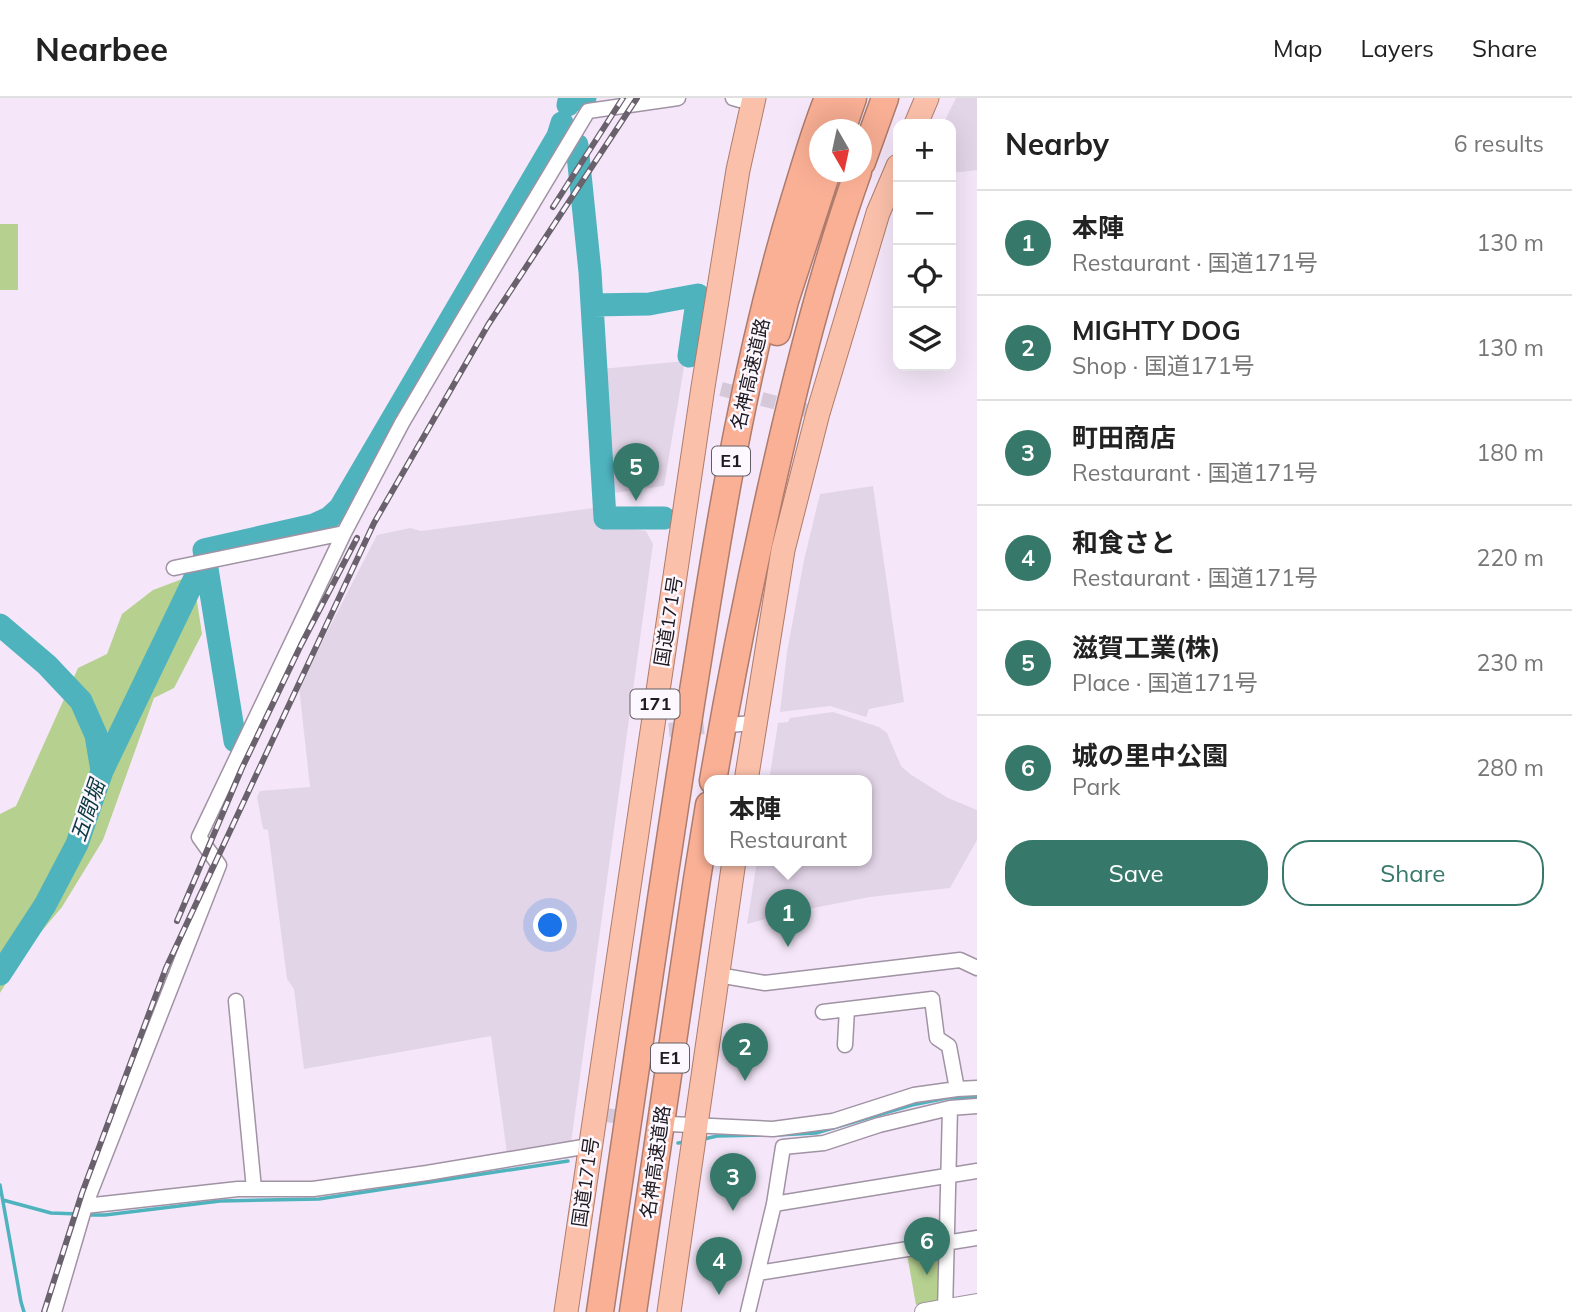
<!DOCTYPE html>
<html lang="en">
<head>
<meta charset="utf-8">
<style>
  :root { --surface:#fff; --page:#f2f2f2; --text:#222; --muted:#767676; --line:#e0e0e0; --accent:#367869 }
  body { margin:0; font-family:Mulish,"Noto Sans JP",sans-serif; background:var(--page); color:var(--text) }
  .controls { position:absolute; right:21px; top:21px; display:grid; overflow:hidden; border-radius:14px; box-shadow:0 7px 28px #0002 }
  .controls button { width:63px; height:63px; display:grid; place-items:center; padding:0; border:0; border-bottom:2px solid var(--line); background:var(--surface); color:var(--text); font:35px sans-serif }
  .compass { position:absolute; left:809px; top:21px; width:63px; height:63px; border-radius:50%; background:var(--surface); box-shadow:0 7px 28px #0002; rotate:171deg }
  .you { position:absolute; left:551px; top:828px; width:24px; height:24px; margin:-18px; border:5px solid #fff; border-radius:50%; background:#1a73e8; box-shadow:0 0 0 10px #1a73e833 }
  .badge { display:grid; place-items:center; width:46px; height:46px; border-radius:50%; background:var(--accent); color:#fff; font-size:23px; font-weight:700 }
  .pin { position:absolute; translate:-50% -58px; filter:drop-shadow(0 2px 4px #0008) }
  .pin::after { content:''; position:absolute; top:37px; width:24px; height:21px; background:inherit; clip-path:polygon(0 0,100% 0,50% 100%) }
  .popup { position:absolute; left:704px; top:677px; width:168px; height:91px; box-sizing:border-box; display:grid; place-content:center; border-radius:14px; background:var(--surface); filter:drop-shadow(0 2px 5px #0005); font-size:23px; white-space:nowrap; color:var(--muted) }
  .popup b { font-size:26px; color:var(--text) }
  .popup::after { content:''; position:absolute; left:50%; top:100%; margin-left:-14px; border:14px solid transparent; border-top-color:var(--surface) }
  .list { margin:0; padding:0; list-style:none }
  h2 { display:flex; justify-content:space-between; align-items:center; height:91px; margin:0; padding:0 28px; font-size:30px }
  h2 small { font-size:23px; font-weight:400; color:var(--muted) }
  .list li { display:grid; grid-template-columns:46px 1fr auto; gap:21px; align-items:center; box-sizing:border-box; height:105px; padding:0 28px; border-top:2px solid var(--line) }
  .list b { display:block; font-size:26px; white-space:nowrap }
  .list p { margin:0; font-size:23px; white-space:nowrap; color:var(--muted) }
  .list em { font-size:23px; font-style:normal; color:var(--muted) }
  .actions { display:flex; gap:14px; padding:21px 28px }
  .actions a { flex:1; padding:16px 0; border:2px solid var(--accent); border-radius:28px; text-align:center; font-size:24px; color:var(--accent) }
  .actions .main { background:var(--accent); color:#fff }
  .icon { flex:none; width:38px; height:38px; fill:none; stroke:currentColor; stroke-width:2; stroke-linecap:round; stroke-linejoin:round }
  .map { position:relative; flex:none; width:977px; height:1214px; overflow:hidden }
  header { display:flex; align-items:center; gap:42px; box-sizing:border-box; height:98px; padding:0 35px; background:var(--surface); border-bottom:2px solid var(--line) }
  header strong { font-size:33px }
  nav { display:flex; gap:38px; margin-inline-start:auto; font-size:24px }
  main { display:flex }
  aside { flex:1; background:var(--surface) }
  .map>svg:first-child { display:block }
  .industrial { fill:#e3d5e8 }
  .green { fill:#b5d08f }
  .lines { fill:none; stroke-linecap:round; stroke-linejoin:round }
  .stream { stroke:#4fb3be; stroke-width:3.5 }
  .river { stroke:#4fb3be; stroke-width:23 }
  .minor-tunnel { stroke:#d5c8d8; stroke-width:14; stroke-dasharray:14 7; stroke-linecap:butt }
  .minor-casing { stroke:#a093a4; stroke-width:17 }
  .tertiary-casing { stroke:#a093a4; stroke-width:20 }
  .trunk-casing { stroke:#ad7c6c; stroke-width:25 }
  .motorway-casing { stroke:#ad7c6c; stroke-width:29 }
  .minor { stroke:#fff; stroke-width:14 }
  .tertiary { stroke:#fff; stroke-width:18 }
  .trunk { stroke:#fbc0aa; stroke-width:23 }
  .motorway { stroke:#fab095; stroke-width:26 }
  .rail-casing { stroke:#69616b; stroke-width:6 }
  .rail { stroke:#fdf7ff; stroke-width:3.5; stroke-dasharray:10; stroke-linecap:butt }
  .labels { text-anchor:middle; stroke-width:5; stroke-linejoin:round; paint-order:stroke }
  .shield { fill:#fdf7ff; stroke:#625c63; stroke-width:2 }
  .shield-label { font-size:18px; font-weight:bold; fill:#1f1a20 }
  .street-label { font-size:19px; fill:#1f1a20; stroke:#fdf7ff }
  .water-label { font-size:21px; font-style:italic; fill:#09393f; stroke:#fdf7ff }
</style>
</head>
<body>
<header>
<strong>Nearbee</strong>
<nav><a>Map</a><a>Layers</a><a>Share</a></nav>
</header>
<main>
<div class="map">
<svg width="977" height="1214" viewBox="0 0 977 1214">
  <rect width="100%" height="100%" fill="#f5e7f9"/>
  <path class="industrial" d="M 956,0 L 977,0 L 977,72 L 951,75 L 951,26 L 943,26 Z
    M 685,263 L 664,388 L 606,396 L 601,271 Z
    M 873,388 L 904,604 L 869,611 L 866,619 L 830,608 L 780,614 L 787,554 L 804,462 L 820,396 Z
    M 601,409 L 603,426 L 646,433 L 653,446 L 571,1045 L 507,1055 L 491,938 L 304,971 L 294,891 L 287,881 L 268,732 L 263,731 L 257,699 L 260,693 L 310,689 L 299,589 L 377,437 L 410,430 L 421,433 Z
    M 833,614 L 879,629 L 887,635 L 901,668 L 910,676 L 948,700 L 977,712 L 977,742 L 950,790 L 870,799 L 793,814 L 747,826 L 757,763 L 867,763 L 867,683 L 769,683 L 778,625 L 788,624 L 790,620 Z"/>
  <path class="green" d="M 0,126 L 18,126 L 18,192 L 0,192 Z
    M 193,477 L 202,536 L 174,590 L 154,600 L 103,742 L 62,809 L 29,848 L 0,895 L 0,716 L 16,708 L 78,570 L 107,556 L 122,516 L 153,492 Z
    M 943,1150 L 941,1199 L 937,1203 L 916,1207 L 907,1156 Z"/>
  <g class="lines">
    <path class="stream" d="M 777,1037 L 816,1035 L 912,1007 L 947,1000 L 977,999
      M 704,1041 L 717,1038 L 766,1037
      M 678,1045 L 686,1044
      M 0,1087 L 21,1204 L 24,1214
      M 3,1102 L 51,1115 L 79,1116
      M 87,1117 L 105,1117 L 220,1103 L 319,1101 L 568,1063"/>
    <path class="river" d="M 568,7 L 569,3 L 585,0
      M 577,47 L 590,174 L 605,420 L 664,420
      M 592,207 L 649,206 L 698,197 L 689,258
      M 0,527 L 47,567 L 81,603 L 96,637 L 102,673 L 77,746 L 45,807 L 0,876
      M 235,643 L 204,452 L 314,427 L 329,420 L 340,410 L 558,38 L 562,25
      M 102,673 L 205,459"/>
    <path class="minor-tunnel" d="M 721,291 L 806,312
      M 669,632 L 727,627
      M 606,1017 L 667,1025"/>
    <defs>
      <path id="minor" d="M 733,0 L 740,2
        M 174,470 L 344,435 L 402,325 L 465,218 L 588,13 L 678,0
        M 728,627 L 754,625
        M 718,877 L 765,885 L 960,862 L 977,870
        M 236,903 L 254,1091
        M 823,914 L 932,901 L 937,940 L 949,948 L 957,991
        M 845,947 L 847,911
        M 670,1026 L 773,1031 L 833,1023 L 914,997 L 957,991 L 977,990
        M 774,1106 L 977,1073
        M 85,1108 L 238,1091 L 313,1091 L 427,1075 L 589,1048
        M 758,1175 L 977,1140
        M 54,1214 L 85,1108 L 219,767 L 199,739 L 344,435
        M 748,1214 L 774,1106 L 783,1049 L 824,1045 L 879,1027 L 950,1010 L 977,1008
        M 945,1214 L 950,1010"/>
      <path id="tertiary" d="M 924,1214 L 977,1205"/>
      <path id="trunk" d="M 916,26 L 927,0
        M 746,683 L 783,452 L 818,315 L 878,115 L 898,68
        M 566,1214 L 703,289 L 738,72 L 754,0
        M 669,1214 L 734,763"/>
      <path id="motorway" d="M 842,32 L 853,0
        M 862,64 L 885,0
        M 777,234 L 785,203 L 827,74
        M 713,683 C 730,583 750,484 772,386 C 796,280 822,175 858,74
        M 600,1214 C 632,997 663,779 698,562 C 722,409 748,255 793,106 C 804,71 814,34 828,0
        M 633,1214 L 697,781 L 709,707"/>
    </defs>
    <use href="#minor" class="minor-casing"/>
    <use href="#tertiary" class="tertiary-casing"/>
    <use href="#trunk" class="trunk-casing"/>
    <use href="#motorway" class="motorway-casing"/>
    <use href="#minor" class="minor"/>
    <use href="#tertiary" class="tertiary"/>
    <use href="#trunk" class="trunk"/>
    <use href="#motorway" class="motorway"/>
    <defs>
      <path id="rail" d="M 553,109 L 623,0
        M 177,823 L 242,670 L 301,547 L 357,440
        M 44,1214 L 82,1095 L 166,870 L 374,425 L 488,227 L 637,0"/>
    </defs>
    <use href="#rail" class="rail-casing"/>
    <use href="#rail" class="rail"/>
  </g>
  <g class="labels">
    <g class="shield">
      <rect x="712" y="348.5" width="38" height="29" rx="5"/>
      <rect x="630.5" y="591.5" width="49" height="29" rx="5"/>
      <rect x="651" y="945.5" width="38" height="29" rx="5"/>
    </g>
    <g class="shield-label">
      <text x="731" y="369">E1</text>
      <text x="655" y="612">171</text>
      <text x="670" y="966">E1</text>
    </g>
    <g class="street-label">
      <text transform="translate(750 276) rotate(-77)" y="7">名神高速道路</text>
      <text transform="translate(668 523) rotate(-81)" y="7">国道171号</text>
      <text transform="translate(655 1064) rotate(-82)" y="7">名神高速道路</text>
      <text transform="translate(585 1084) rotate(-82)" y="7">国道171号</text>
    </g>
    <g class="water-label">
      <text transform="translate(88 713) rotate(-71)" y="7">五間堀</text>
    </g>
  </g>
</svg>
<div class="controls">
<button>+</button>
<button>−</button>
<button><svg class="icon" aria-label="locate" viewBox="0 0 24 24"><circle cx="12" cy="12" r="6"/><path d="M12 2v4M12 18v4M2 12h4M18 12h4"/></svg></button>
<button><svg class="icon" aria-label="layers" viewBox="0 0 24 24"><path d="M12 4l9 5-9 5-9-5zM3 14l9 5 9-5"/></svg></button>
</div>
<svg class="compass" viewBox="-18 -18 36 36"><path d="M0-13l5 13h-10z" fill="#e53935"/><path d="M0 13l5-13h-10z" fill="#767676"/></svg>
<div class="you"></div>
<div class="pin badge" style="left:788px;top:849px">1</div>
<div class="popup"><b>本陣</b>Restaurant</div>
<div class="pin badge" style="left:745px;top:983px">2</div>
<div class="pin badge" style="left:733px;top:1113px">3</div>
<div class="pin badge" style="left:719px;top:1197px">4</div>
<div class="pin badge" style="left:636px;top:403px">5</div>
<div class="pin badge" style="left:927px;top:1177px">6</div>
</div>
<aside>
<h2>Nearby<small>6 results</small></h2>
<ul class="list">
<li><span class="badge">1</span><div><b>本陣</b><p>Restaurant · 国道171号</p></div><em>130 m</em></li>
<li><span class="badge">2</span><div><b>MIGHTY DOG</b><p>Shop · 国道171号</p></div><em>130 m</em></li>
<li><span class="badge">3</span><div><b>町田商店</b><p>Restaurant · 国道171号</p></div><em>180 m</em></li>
<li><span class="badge">4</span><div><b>和食さと</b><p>Restaurant · 国道171号</p></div><em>220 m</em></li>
<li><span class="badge">5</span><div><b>滋賀工業(株)</b><p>Place · 国道171号</p></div><em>230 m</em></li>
<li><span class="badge">6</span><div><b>城の里中公園</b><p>Park</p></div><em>280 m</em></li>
</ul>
<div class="actions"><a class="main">Save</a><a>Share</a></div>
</aside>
</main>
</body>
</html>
